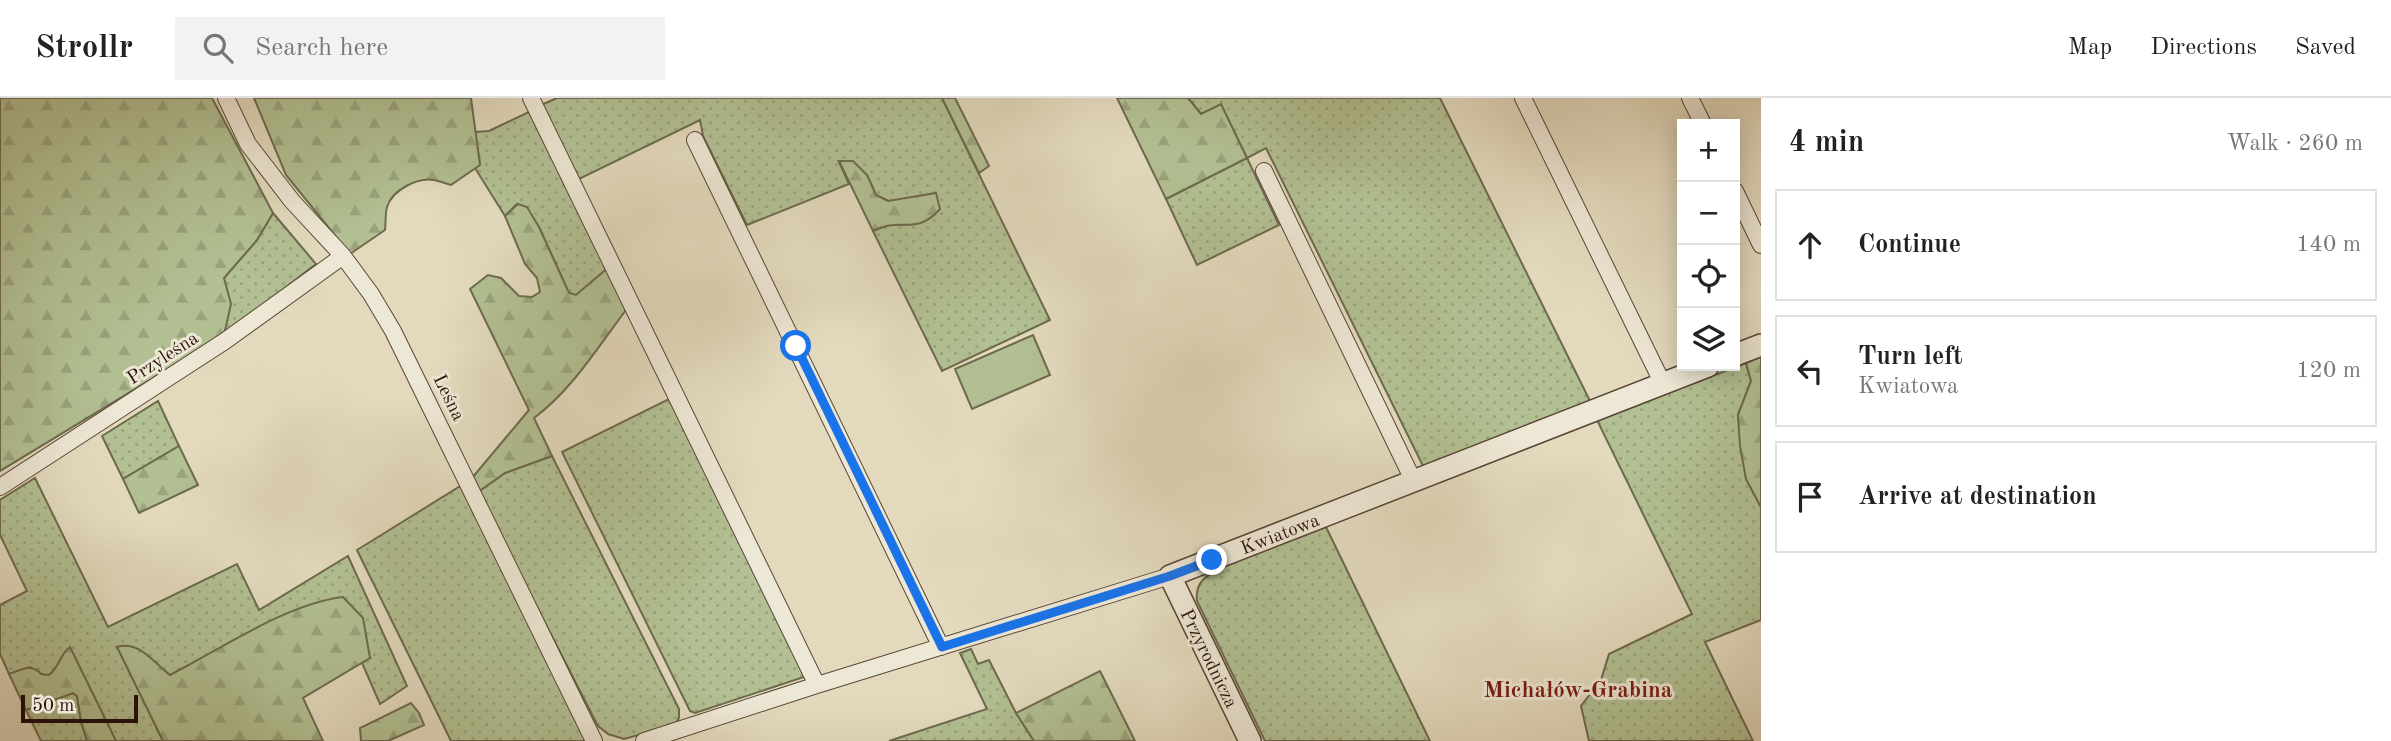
<!DOCTYPE html>
<html lang="en">
<head>
<meta charset="utf-8">
<style>
  :root { --surface:#fff; --page:#f2f2f2; --text:#222; --muted:#767676; --line:#e0e0e0 }
  body { margin:0; font-family:"Old Standard TT",serif; background:var(--page); color:var(--text) }
  .controls { position:absolute; right:21px; top:21px; display:grid; overflow:hidden; border-radius:0px; box-shadow:0 4px 18px #0003 }
  .controls button { width:63px; height:63px; display:grid; place-items:center; padding:0; border:0; border-bottom:2px solid var(--line); background:var(--surface); color:var(--text); font:35px sans-serif }
  .scale { position:absolute; left:21px; bottom:18px; width:117px; box-sizing:border-box; padding-left:7px; border:4px solid #2b1309; border-top:0; font-size:19px; line-height:24px; white-space:nowrap; color:#2b1309; -webkit-text-stroke:5px #ede7d5; paint-order:stroke }
  .stop { position:absolute; width:21px; height:21px; margin:-16px; border:5px solid #1a73e8; border-radius:50%; background:#fff }
  .stop.end { background:#1a73e8; border-color:#fff; box-shadow:0 2px 7px #0008 }
  .list { margin:0; padding:0; list-style:none }
  h2 { display:flex; justify-content:space-between; align-items:center; height:91px; margin:0; padding:0 28px; font-size:30px }
  h2 small { font-size:23px; font-weight:400; color:var(--muted) }
  .list li { display:grid; grid-template-columns:46px 1fr auto; gap:21px; align-items:center; box-sizing:border-box; height:112px; margin:0 14px 14px; padding:0 14px; border:2px solid var(--line); border-radius:0px }
  .list b { display:block; font-size:26px; white-space:nowrap }
  .list p { margin:0; font-size:23px; white-space:nowrap; color:var(--muted) }
  .list em { font-size:23px; font-style:normal; color:var(--muted) }
  .icon { flex:none; width:38px; height:38px; fill:none; stroke:currentColor; stroke-width:2; stroke-linecap:round; stroke-linejoin:round }
  .map { position:relative; flex:none; width:1761px; height:643px; overflow:hidden }
  header { display:flex; align-items:center; gap:42px; box-sizing:border-box; height:98px; padding:0 35px; background:var(--surface); border-bottom:2px solid var(--line) }
  header strong { font-size:33px }
  nav { display:flex; gap:38px; margin-inline-start:auto; font-size:24px }
  .search { width:490px; height:63px; background:var(--page); display:flex; align-items:center; gap:18px; box-sizing:border-box; padding:0 24px; border-radius:0px; color:var(--muted); font-size:26px }
  main { display:flex }
  aside { flex:1; background:var(--surface) }
  .map>svg:first-child { display:block }
  .grass { fill:url(#grass-dots); stroke:#6e6a4e; stroke-width:2 }
  .forest { fill:url(#forest-firs); stroke:#6e6a4e; stroke-width:2 }
  .park { fill:#b2c093; stroke:#6e6a4e; stroke-width:2 }
  .lines { fill:none; stroke-linecap:round; stroke-linejoin:round }
  .minor-casing { stroke:#594536; stroke-width:18 }
  .tertiary-casing { stroke:#594536; stroke-width:24 }
  .minor { stroke:#ede7d5; stroke-width:16 }
  .tertiary { stroke:#ede7d5; stroke-width:21 }
  .route { stroke:#1a73e8; stroke-width:9 }
  .labels { text-anchor:middle; stroke-width:6; stroke-linejoin:round; paint-order:stroke }
  .street-label { font-size:19px; fill:#2b1309; stroke:#ede7d5 }
  .quarter-label { font-size:23px; font-weight:bold; fill:#7a1f14; stroke:#ede7d5 }
</style>
</head>
<body>
<header>
<strong>Strollr</strong>
<div class="search"><svg class="icon" aria-label="search" viewBox="0 0 24 24"><circle cx="10" cy="10" r="6"/><path d="M15 15l6 6"/></svg>Search here</div>
<nav><a>Map</a><a>Directions</a><a>Saved</a></nav>
</header>
<main>
<div class="map">
<svg width="1761" height="643" viewBox="0 0 1761 643">
  <defs>
    <pattern id="grass-dots" width="8" height="8" patternUnits="userSpaceOnUse" patternTransform="scale(1.75)"><rect width="8" height="8" fill="#b2c093"/><path d="M2 2h.1M6 6h.1" fill="none" stroke="#99a47d" stroke-width="1.8" stroke-linecap="round"/></pattern>
    <pattern id="forest-firs" width="22" height="20" patternUnits="userSpaceOnUse" patternTransform="scale(1.75)"><rect width="22" height="20" fill="#b2c093"/><path d="M5 1l3.5 6h-7zM16 11l3.5 6h-7z" fill="#99a47d"/></pattern>
  </defs>
  <rect width="100%" height="100%" fill="#e3dabe"/>
  <filter id="stains"><feTurbulence type="fractalNoise" baseFrequency=".00286" numOctaves="4"/><feColorMatrix values="0 0 0 0 .2 0 0 0 0 .09 0 0 0 0 .02 0 0 0 .5 -.17"/></filter>
  <radialGradient id="worn" r=".72"><stop offset=".6" stop-color="#630" stop-opacity="0"/><stop offset="1" stop-color="#630" stop-opacity=".3"/></radialGradient>
  <path class="grass" d="M 557,0 L 942,0 L 1050,222 L 942,273 L 873,133 L 891,126 L 904,127 L 907,101 L 888,103 L 876,97 L 867,77 L 839,64 L 849,86 L 747,127 L 703,38 L 700,22 L 575,83 L 541,7 Z
    M 1188,0 L 1440,0 L 1591,305 L 1424,370 L 1266,50 L 1247,60 L 1279,127 L 1197,167 L 1166,101 L 1247,60 L 1221,7 L 1201,16 Z
    M 533,12 L 609,169 L 575,198 L 569,195 L 539,129 L 517,106 L 505,118 L 475,70 L 480,66 L 475,34 L 489,33 Z
    M 273,115 L 316,166 L 224,237 L 224,180 L 257,142 Z
    M 1746,265 L 1751,283 L 1738,317 L 1746,381 L 1761,409 L 1761,522 L 1705,544 L 1753,643 L 1589,643 L 1581,608 L 1601,582 L 1609,556 L 1692,516 L 1597,322 Z
    M 673,299 L 807,578 L 695,615 L 690,613 L 562,354 Z
    M 158,303 L 179,348 L 123,381 L 102,338 Z
    M 552,358 L 679,611 L 679,620 L 675,627 L 624,641 L 608,636 L 598,628 L 478,394 L 505,375 Z
    M 35,380 L 108,529 L 237,466 L 259,512 L 348,458 L 407,588 L 380,606 L 362,565 L 370,560 L 265,526 L 169,578 L 148,558 L 118,549 L 163,643 L 116,643 L 70,550 C 60,557 59,570 49,578 L 41,576 L 30,569 L 9,576 L 0,556 L 0,507 L 27,493 L 0,437 L 0,402 Z
    M 462,387 L 586,641 L 584,643 L 451,643 L 357,452 Z
    M 1326,429 L 1430,643 L 1265,643 L 1197,503 C 1195,485 1205,478 1220,470 Z
    M 971,551 L 978,566 L 989,562 L 1016,615 L 1034,643 L 889,643 L 987,611 L 960,555 Z
    M 72,595 L 77,598 L 81,623 L 87,643 L 41,643 L 26,612 Z"/>
  <path class="forest" d="M 0,0 L 212,0 L 273,115 L 257,142 L 224,180 L 231,206 L 224,237 L 0,373 Z
    M 254,0 L 471,0 L 480,67 L 451,87 C 445,85 439,83 434,82 C 418,79 392,92 387,109 C 385,116 386,125 385,132 L 350,156 L 286,77 Z
    M 942,0 L 955,0 L 989,68 L 979,75 Z
    M 1117,0 L 1188,0 L 1201,16 L 1221,6 L 1247,60 L 1166,101 Z
    M 839,63 L 853,63 L 867,77 L 876,97 L 888,103 L 936,95 L 940,111 C 915,139 901,118 873,133 Z
    M 518,106 L 527,109 L 539,129 L 569,195 L 576,197 L 609,169 L 629,208 C 600,246 572,292 534,320 L 552,358 L 505,375 L 478,394 L 472,380 L 529,312 L 470,191 L 488,177 L 501,180 L 519,198 L 532,199 L 540,194 L 537,180 L 525,166 L 505,118 Z
    M 1761,259 L 1761,409 L 1746,381 L 1740,348 L 1738,317 L 1751,283 L 1746,265 Z
    M 179,348 L 198,387 L 139,415 L 123,381 Z
    M 343,499 L 363,520 L 370,560 L 303,600 L 323,643 L 163,643 L 117,549 C 139,542 154,565 170,577 C 221,551 286,506 343,499 Z
    M 70,549 L 116,643 L 87,643 L 81,623 L 77,598 L 73,595 L 26,612 L 9,576 C 21,572 32,565 41,576 L 49,577 C 59,570 60,556 70,549 Z
    M 1100,573 L 1135,643 L 1034,643 L 1016,615 Z
    M 411,605 L 419,615 L 424,627 L 388,643 L 361,643 L 360,630 Z"/>
  <path class="park" d="M 1033,237 L 1050,277 L 972,311 L 955,271 Z"/>
  <g class="lines">
    <defs>
      <path id="minor" d="M 226,0 L 248,46 L 292,103 L 343,158 L 371,196 L 393,233 L 594,643
        M 531,0 L 817,587
        M 1523,0 L 1663,286
        M 1690,0 L 1703,26
        M 695,42 L 941,549
        M 1264,73 L 1414,384
        M 1735,93 L 1761,147
        M 0,389 L 225,243 L 343,158
        M 644,643 L 817,587 L 1170,478"/>
      <g id="tertiary">
        <path d="M 1735,257 L 1761,247"/>
        <path id="s1" d="M 1250,643 L 1170,478 L 1708,268"/>
      </g>
    </defs>
    <use href="#minor" class="minor-casing"/>
    <use href="#tertiary" class="tertiary-casing"/>
    <use href="#minor" class="minor"/>
    <use href="#tertiary" class="tertiary"/>
  </g>
  <g class="lines">
    <path class="route" d="M 796,248 L 942,549 L 1170,478 L 1212,462"/>
  </g>
  <g class="labels">
    <g class="street-label">
      <text transform="translate(162 259) rotate(-33)" y="7">Przyleśna</text>
      <text transform="translate(450 299) rotate(64)" y="7">Leśna</text>
      <text dy="7" stroke="none"><textPath href="#s1" startOffset="301">Kwiatowa</textPath></text>
      <text transform="translate(1210 560) rotate(64)" y="7">Przyrodnicza</text>
    </g>
    <g class="quarter-label">
      <text x="1578" y="599">Michałów-Grabina</text>
    </g>
  </g>
  <rect width="100%" height="100%" filter="url(#stains)"/>
  <rect width="100%" height="100%" fill="url(#worn)"/>
</svg>
<div class="controls">
<button>+</button>
<button>−</button>
<button><svg class="icon" aria-label="locate" viewBox="0 0 24 24"><circle cx="12" cy="12" r="6"/><path d="M12 2v4M12 18v4M2 12h4M18 12h4"/></svg></button>
<button><svg class="icon" aria-label="layers" viewBox="0 0 24 24"><path d="M12 4l9 5-9 5-9-5zM3 14l9 5 9-5"/></svg></button>
</div>
<div class="scale">50 m</div>
<div class="stop" style="left:796px;top:248px"></div>
<div class="stop end" style="left:1212px;top:462px"></div>
</div>
<aside>
<h2>4 min<small>Walk · 260 m</small></h2>
<ul class="list">
<li><svg class="icon" aria-label="ahead" viewBox="0 0 24 24"><path d="M12 20V5M6 11l6-6 6 6"/></svg><div><b>Continue</b></div><em>140 m</em></li>
<li><svg class="icon" aria-label="left" viewBox="0 0 24 24"><path d="M17 20v-9H6M10 6l-5 5 5 5"/></svg><div><b>Turn left</b><p>Kwiatowa</p></div><em>120 m</em></li>
<li><svg class="icon" aria-label="arrive" viewBox="0 0 24 24"><path d="M6 21V4h12l-3 4 3 4H6"/></svg><div><b>Arrive at destination</b></div></li>
</ul>
</aside>
</main>
</body>
</html>
